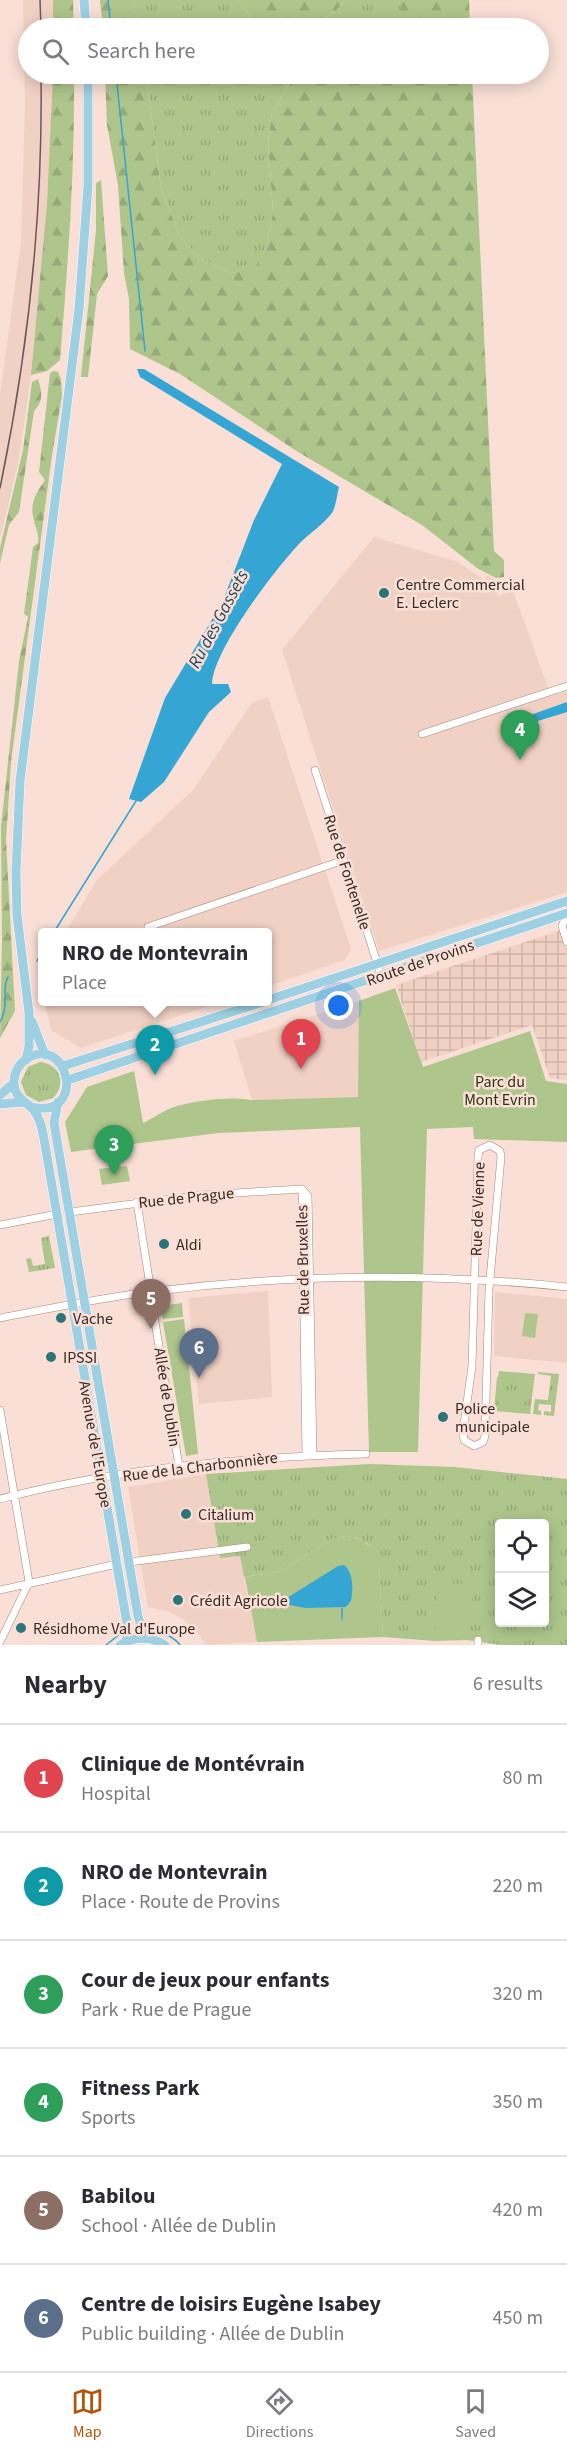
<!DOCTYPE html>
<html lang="en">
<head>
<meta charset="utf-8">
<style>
  :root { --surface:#fff; --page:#f7f7f7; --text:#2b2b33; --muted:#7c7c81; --line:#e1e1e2; --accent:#b45309 }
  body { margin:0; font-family:"Source Sans 3",sans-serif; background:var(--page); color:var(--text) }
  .controls { position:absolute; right:18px; bottom:18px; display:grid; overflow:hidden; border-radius:6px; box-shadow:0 3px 15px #0003 }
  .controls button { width:54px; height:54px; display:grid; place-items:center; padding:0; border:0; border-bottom:2px solid var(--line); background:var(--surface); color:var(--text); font:30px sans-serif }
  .you { position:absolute; left:339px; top:1006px; width:21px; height:21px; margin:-15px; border:4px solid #fff; border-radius:50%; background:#1a73e8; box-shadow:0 0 0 9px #1a73e833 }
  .badge { display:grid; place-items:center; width:39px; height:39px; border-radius:50%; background:var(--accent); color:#fff; font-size:20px; font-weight:700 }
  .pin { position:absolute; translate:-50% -50px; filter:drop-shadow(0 2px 3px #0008) }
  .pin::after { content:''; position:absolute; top:32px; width:21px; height:18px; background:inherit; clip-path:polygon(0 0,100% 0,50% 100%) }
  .popup { position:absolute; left:38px; top:928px; width:234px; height:78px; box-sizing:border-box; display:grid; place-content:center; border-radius:6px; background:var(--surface); filter:drop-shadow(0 2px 4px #0005); font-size:20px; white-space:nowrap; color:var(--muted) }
  .popup b { font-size:22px; color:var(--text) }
  .popup::after { content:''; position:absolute; left:50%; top:100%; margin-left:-12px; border:12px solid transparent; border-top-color:var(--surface) }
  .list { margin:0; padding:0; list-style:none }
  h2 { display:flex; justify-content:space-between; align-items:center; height:78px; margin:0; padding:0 24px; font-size:26px }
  h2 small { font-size:20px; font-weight:400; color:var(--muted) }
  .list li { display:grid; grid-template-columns:39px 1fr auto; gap:18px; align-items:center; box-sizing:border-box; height:108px; padding:0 24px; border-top:2px solid var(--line) }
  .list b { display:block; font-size:22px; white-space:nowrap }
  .list p { margin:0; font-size:20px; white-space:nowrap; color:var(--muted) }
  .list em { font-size:20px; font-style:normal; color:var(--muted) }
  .icon { flex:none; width:33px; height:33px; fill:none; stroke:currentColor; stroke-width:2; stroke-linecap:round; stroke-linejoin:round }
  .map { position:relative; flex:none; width:567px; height:1645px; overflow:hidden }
  .search { position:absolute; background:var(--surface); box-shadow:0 3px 15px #0003; left:18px; right:18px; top:18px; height:66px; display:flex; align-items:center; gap:15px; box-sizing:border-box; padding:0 21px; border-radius:33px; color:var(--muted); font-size:22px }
  .sheet { height:726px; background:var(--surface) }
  nav { display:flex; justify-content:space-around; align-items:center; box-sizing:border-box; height:84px; border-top:2px solid var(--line); background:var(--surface); font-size:16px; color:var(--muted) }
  nav a { display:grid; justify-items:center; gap:3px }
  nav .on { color:var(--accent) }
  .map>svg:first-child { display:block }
  .built { fill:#f1d1c4 }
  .industrial { fill:url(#industrial-grid) }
  .grass { fill:url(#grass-tufts); fill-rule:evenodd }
  .forest { fill:url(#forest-firs) }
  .park { fill:#aec68c }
  .water { fill:#35a5d3 }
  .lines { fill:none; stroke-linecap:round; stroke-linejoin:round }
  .stream { stroke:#35a5d3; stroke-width:1.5 }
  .minor-casing { stroke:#a0897f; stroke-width:8 }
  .major-casing { stroke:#fff; stroke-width:10 }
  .minor { stroke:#fff; stroke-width:7 }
  .major { stroke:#9dd0e2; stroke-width:9 }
  .rail { stroke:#695a56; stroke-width:1.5 }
  .poi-dot { fill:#2b747b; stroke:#f9dfd5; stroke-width:2 }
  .labels { text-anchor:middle; stroke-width:5; stroke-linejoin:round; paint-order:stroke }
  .poi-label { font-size:16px; fill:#352b28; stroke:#f9dfd5; text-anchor:start }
  .street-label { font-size:16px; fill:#352b28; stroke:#f9dfd5 }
  .park-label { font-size:16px; fill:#293613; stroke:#f9dfd5 }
  .water-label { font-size:18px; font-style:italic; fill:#1d4a5e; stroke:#f9dfd5 }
</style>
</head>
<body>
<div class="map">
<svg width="567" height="1645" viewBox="0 0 567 1645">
  <defs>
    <pattern id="industrial-grid" width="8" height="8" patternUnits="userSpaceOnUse" patternTransform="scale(1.5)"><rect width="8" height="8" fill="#f1d1c4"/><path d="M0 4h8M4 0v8" fill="none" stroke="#cfb4a8"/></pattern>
    <pattern id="grass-tufts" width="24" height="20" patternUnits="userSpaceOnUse" patternTransform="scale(1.5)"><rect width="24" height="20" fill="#aec68c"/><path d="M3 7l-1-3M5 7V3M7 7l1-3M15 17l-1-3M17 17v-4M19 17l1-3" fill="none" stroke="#96aa79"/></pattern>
    <pattern id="forest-firs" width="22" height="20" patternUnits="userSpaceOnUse" patternTransform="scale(1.5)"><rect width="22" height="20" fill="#aec68c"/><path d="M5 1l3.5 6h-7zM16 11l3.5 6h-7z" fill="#96aa79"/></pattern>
  </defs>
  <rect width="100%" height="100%" fill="#f9dfd5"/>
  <path class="built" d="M 23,0 L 53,0 L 53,28 L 28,28 L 28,74 L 53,74 L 52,97 L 47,203 L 31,375 L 19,459 L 0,539 L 0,395 L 21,242 L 25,106 Z
    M 374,537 L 458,562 L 484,580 L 488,575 L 502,585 L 497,593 L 498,596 L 513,591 L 551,696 L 567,691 L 567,892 L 379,951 L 282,650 Z
    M 268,697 L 351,949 L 345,960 L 268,986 L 268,932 L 66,932 L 96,881 L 193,790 L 252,703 Z
    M 359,1001 L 359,1097 L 252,1100 L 234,1041 Z
    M 45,1002 L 221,1002 L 81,1048 L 51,1030 Z
    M 268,1291 L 272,1397 L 199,1404 L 188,1298 Z
    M 495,1292 L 567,1299 L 567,1363 L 494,1356 Z
    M 206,1474 L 220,1558 L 240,1556 L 257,1642 L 206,1645 L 197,1632 L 183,1619 L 169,1612 L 148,1607 L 128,1487 Z"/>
  <path class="industrial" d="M 567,928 L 567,1080 L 550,1078 L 532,1025 L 421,1062 L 396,985 Z"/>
  <path class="grass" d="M 133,0 L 239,0 L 258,28 L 139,28 Z
    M 345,0 L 398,0 L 402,9 L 395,28 L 363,28 L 366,24 C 352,26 341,21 327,24 L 324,18 L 337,10 Z
    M 146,74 L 296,74 L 272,113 L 268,142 L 273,212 L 266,248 L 256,269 L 231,273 L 199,258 L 179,235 L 161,188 Z
    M 40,1062 C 60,1064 67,1084 53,1098 L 39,1102 L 26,1095 L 21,1082 L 28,1067 Z
    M 49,1236 L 55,1268 L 29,1272 L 26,1259 L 31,1258 L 33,1266 L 45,1264 L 41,1238 Z
    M 538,1372 L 559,1374 L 554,1416 L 544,1415 L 544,1411 L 551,1412 L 551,1405 L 539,1404 L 538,1410 L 541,1411 L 541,1415 L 533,1414 L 535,1399 L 548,1400 L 551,1376 L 538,1374 Z
    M 497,1377 L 534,1381 L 530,1414 L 494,1411 Z
    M 369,1464 L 455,1467 L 567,1479 L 567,1645 L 501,1645 L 467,1640 L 435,1641 L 383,1637 L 379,1565 L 368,1544 L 357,1538 L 346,1536 L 331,1539 L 282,1571 L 244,1577 L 240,1556 L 220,1558 L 206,1474 ZM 500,1524 L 544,1524 L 544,1622 L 500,1622 Z"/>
  <path class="forest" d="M 53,0 L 73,0 L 74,28 L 53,28 Z
    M 100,0 L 133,0 L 139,28 L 103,28 Z
    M 239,0 L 345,0 L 337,10 L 324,18 L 327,23 L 340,21 L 352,26 L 360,20 L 365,21 L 366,24 L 363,28 L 258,28 Z
    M 398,0 L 469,0 L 470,28 L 395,28 L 401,9 Z
    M 53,74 L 74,74 C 75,169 68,264 60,360 L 47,371 L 31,375 L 47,203 Z
    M 105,74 L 146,74 L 161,188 L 179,235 L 199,258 L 231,273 L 255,268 L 266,248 L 273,212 L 268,142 L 272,113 L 296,74 L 472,74 L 494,551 L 504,560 L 504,577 L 496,578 L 477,568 L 422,525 L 298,452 L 180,374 L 130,349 L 129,299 L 124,273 L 118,185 L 107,125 Z
    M 101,180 L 108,276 L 97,294 L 88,377 L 81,377 L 96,230 L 96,183 Z
    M 54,371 L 58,372 L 61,379 L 62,396 L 52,455 L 11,762 L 6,840 L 15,1011 L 0,1038 L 2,940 L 1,827 L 19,661 L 28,617 L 24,614 L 33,547 L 38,543 C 39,533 36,530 34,520 C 29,504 36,493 45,480 L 39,472 L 50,373 Z
    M 38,379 C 42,392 44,400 34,411 L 19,512 L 9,525 L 0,563 L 0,548 L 23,450 L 32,382 Z"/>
  <path class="park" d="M 395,988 L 423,1067 L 530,1031 L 546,1081 L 567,1084 L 567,1142 L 474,1139 L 473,1127 L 427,1129 L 418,1452 L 369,1452 L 360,1127 L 218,1133 L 71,1152 L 65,1122 L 87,1087 L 134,1071 L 143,1123 C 154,1118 165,1109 177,1106 C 199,1100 229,1096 252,1100 L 358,1097 L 359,1001 Z
    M 127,1166 L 130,1181 L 102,1185 L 99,1169 Z
    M 182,1303 L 183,1317 L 163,1319 L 161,1306 Z
    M 525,1313 L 538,1314 L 535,1338 L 522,1336 Z
    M 184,1319 L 198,1454 L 186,1456 L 163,1322 Z
    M 499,1371 L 535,1374 L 534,1381 L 498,1378 Z
    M 346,1536 C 364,1538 376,1548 379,1565 L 383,1637 L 257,1642 L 245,1577 L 282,1571 L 331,1539 Z
    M 437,1583 L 473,1584 L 470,1636 L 435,1635 Z"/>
  <path class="water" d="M 137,369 L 144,369 L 339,487 C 337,494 336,507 332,513 C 323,525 308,534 298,545 C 275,570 213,650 212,684 L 228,684 L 231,692 L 209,712 L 164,782 L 141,802 L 129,799 L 165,698 L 222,603 L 254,520 L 282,464 L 140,377 Z
    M 567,702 L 567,712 L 502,732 L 502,725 Z
    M 344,1565 C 354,1573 353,1590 351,1601 L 346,1607 L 306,1608 L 283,1604 L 287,1598 L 338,1566 Z"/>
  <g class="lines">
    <path class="stream" d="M 108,0 L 111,28
      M 116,74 L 145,351
      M 54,932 L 136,801
      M 37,961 L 42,951
      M 0,1022 C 10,1004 1,988 8,977
      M 281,1595 L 284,1600
      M 342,1619 L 342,1608
      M 155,1624 C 161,1634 174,1636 180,1645
      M 106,1645 L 120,1634"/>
    <defs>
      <path id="minor" d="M 422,734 L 567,686
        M 315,770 L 381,975
        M 567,915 L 562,926 L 567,942
        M 148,927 L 344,860
        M 490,1145 L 500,1151 L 501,1157 L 489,1290 L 485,1436 L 483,1442 L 474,1446 L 464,1440 L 463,1432 L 472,1366 L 478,1157 L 479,1150 Z
        M 302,1189 L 308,1196 L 313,1455
        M 302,1189 L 306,1455
        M 137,1202 L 151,1292
        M 70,1212 L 202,1195 L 302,1189
        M 0,1225 L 57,1214
        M 150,1292 L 179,1466
        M 0,1318 C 52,1308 104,1297 157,1291 C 293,1274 431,1273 567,1287
        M 0,1410 L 29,1582 L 0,1642
        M 0,1499 C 119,1468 243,1457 366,1454
        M 129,1562 L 247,1547
        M 0,1590 L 117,1564
        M 478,1645 L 478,1640"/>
      <path id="major" d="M 84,0 L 86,28
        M 268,1000 L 567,901
        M 32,1021 L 45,1055
        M 26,1060 L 29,1046 L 29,1013 L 17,915 L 16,872 L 20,781 L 79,309 L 88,186 L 88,74
        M 63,1066 L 263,1002
        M 68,1080 L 567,913
        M 0,1095 L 14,1083
        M 58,1102 L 54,1123 L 138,1616 L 142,1629 L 152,1639
        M 0,1104 L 23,1102
        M 31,1107 C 89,1120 68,1030 25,1060 C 18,1065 13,1075 14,1084 C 15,1098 25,1101 33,1109 C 40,1118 42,1128 44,1139 L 126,1618 L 128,1628 L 126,1642
        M 120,1645 C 135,1636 150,1636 165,1645"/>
    </defs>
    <use href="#minor" class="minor-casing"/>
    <use href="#major" class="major-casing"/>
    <use href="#minor" class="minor"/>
    <use href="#major" class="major"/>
    <path class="rail" d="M 40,0 L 41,28
      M 0,488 C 28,353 43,212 41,74"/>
  </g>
  <g class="poi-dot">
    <circle cx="384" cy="593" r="6"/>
    <circle cx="164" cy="1244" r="6"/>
    <circle cx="61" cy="1318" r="6"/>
    <circle cx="51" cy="1357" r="6"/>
    <circle cx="443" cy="1417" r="6"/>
    <circle cx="186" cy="1514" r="6"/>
    <circle cx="178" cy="1600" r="6"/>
    <circle cx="21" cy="1628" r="6"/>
  </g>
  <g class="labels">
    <g class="poi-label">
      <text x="396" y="590">Centre Commercial<tspan x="396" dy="18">E. Leclerc</tspan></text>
      <text x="176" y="1250">Aldi</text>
      <text x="73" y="1324">Vache</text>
      <text x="63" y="1363">IPSSI</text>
      <text x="455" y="1414">Police<tspan x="455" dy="18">municipale</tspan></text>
      <text x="198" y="1520">Citalium</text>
      <text x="190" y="1606">Crédit Agricole</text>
      <text x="33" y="1634">Résidhome Val d'Europe</text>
    </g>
    <g class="street-label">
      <text transform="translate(348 872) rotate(72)" y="6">Rue de Fontenelle</text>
      <text transform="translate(420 962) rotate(-19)" y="6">Route de Provins</text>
      <text transform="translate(186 1197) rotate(-6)" y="6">Rue de Prague</text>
      <text transform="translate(477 1209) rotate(-88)" y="6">Rue de Vienne</text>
      <text transform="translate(302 1260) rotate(-91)" y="6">Rue de Bruxelles</text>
      <text transform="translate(168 1397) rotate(81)" y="6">Allée de Dublin</text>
      <text transform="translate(96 1444) rotate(80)" y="6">Avenue de l'Europe</text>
      <text transform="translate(200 1466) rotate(-7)" y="6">Rue de la Charbonnière</text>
    </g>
    <g class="park-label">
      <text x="500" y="1087">Parc du<tspan x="500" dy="18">Mont Evrin</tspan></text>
    </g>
    <g class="water-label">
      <text transform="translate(218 619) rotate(-62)" y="6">Ru des Gassets</text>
    </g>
  </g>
</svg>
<div class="controls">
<button><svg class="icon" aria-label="locate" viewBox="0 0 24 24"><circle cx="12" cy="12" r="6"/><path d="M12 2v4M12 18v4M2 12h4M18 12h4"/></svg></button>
<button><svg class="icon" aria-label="layers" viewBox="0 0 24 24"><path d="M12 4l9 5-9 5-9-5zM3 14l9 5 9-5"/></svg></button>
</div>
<div class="you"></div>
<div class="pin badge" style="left:301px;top:1069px;background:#e0444e">1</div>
<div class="pin badge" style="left:155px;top:1075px;background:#0f9aa8">2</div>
<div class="popup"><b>NRO de Montevrain</b>Place</div>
<div class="pin badge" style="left:114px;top:1175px;background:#2e9e5b">3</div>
<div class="pin badge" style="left:520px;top:760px;background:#2e9e5b">4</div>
<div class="pin badge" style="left:151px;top:1329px;background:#8d6e63">5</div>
<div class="pin badge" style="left:199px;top:1378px;background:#5c6f8a">6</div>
<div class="search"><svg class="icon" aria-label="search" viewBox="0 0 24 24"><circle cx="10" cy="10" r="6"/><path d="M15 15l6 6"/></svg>Search here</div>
</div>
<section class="sheet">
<h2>Nearby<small>6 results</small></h2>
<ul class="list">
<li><span class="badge" style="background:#e0444e">1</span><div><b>Clinique de Montévrain</b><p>Hospital</p></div><em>80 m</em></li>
<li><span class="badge" style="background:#0f9aa8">2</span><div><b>NRO de Montevrain</b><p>Place · Route de Provins</p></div><em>220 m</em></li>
<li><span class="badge" style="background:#2e9e5b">3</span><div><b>Cour de jeux pour enfants</b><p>Park · Rue de Prague</p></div><em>320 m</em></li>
<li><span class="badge" style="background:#2e9e5b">4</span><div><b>Fitness Park</b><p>Sports</p></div><em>350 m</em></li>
<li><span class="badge" style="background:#8d6e63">5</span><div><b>Babilou</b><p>School · Allée de Dublin</p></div><em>420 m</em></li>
<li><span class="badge" style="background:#5c6f8a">6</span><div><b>Centre de loisirs Eugène Isabey</b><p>Public building · Allée de Dublin</p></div><em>450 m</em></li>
</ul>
</section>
<nav>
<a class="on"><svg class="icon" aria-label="map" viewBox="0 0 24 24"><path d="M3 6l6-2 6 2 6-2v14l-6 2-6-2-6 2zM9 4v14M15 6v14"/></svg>Map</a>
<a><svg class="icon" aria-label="directions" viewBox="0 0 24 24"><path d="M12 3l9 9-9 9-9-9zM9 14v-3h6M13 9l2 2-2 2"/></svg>Directions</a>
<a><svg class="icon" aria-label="saved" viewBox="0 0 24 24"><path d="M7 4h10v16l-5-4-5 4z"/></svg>Saved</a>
</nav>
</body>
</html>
